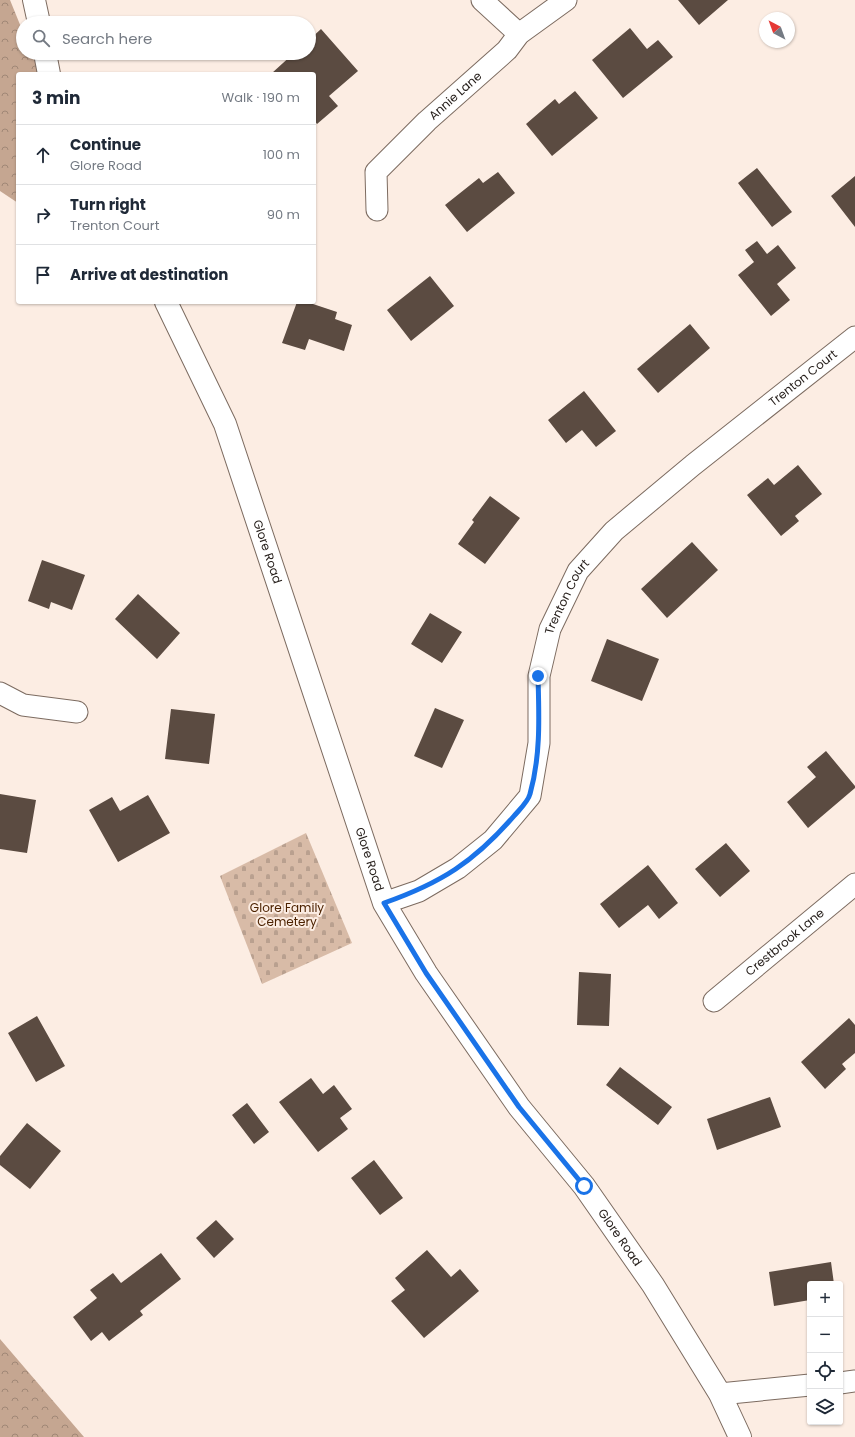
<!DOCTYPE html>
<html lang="en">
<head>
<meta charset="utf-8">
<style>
  :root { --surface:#fff; --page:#f2f2f3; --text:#1f2937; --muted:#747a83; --line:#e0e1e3 }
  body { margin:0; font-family:Poppins,sans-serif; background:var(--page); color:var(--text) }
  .controls { position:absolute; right:12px; bottom:12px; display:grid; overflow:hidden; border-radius:4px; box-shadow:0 1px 3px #0004 }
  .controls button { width:36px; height:36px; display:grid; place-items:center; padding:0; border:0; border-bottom:1px solid var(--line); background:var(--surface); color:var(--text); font:20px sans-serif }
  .compass { position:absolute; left:759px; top:12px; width:36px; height:36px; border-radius:50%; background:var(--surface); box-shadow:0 1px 3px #0004; rotate:319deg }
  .stop { position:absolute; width:12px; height:12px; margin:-9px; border:3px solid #1a73e8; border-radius:50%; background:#fff }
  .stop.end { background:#1a73e8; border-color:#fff; box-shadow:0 1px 4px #0008 }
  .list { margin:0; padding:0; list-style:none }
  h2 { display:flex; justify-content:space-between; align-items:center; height:52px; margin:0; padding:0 16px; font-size:17px }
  h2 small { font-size:13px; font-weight:400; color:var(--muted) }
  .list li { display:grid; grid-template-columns:26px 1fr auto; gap:12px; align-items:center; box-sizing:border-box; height:60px; padding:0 16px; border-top:1px solid var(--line) }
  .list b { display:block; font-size:15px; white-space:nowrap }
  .list p { margin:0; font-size:13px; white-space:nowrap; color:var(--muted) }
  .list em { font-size:13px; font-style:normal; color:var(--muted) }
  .icon { flex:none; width:22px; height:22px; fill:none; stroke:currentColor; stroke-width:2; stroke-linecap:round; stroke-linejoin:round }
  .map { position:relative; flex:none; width:855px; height:1437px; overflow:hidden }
  .search { position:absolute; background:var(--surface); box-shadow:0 1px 3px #0004; left:16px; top:16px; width:300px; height:44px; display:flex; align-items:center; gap:10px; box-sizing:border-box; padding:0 14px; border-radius:22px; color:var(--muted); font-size:15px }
  .panel { position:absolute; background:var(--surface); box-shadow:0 1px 3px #0004; left:16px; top:72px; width:300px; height:232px; border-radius:4px }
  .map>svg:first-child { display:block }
  .forest { fill:url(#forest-crowns) }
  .cemetery { fill:url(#cemetery-stones) }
  .building { fill:#5b4b41 }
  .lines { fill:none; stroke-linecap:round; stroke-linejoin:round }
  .minor-casing { stroke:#7c6b60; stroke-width:23 }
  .tertiary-casing { stroke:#7c6b60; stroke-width:24 }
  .minor { stroke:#fff; stroke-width:21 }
  .tertiary { stroke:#fff; stroke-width:22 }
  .route { stroke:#1a73e8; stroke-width:5 }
  .labels { text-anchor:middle; stroke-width:4; stroke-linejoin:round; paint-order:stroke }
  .street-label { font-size:12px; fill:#28211d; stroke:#fcede3 }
  .park-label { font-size:12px; fill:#4c2200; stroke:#fcede3 }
</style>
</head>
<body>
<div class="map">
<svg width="855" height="1437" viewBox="0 0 855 1437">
  <defs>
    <pattern id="forest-crowns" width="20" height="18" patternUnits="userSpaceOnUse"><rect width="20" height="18" fill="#c5a691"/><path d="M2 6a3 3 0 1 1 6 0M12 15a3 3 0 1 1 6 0" fill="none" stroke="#a08776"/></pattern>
    <pattern id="cemetery-stones" width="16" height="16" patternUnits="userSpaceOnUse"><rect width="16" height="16" fill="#d8bba7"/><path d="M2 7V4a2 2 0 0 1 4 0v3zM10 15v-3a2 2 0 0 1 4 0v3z" fill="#b9a08f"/></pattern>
  </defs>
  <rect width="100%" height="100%" fill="#fcede3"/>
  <path class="forest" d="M 0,0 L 10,0 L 23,32 L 23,53 L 33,53 L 42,74 L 18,74 L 18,203 L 0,191 Z
    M 0,1339 L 84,1437 L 0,1437 Z"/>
  <path class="cemetery" d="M 306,833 L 352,943 L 262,984 L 220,876 Z"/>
  <path class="building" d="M 678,0 L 728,0 L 699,25 Z
    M 630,28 L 647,49 L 658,40 L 673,57 L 623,98 L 592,60 Z
    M 321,29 L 358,71 L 329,96 L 338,106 L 317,124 L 314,120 L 314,74 L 272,73 L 294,53 L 309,53 L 309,40 Z
    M 575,91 L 598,118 L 552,156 L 526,124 L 555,99 L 559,104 Z
    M 757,168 L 792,212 L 772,227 L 738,183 Z
    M 498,172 L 515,193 L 467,232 L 445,205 L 479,178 L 483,183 Z
    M 855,176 L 855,227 L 831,196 Z
    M 757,241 L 767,254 L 778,245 L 796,268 L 777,284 L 790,300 L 771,316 L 738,275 L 754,262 L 745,250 Z
    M 430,276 L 454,306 L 411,341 L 387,310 Z
    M 297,302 L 307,302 L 337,312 L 335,319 L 352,325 L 344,351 L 309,339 L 305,350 L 282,343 Z
    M 690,324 L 710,348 L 658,393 L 637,369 Z
    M 584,391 L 616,431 L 596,447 L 582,430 L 566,443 L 548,420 Z
    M 798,465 L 822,494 L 795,516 L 799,521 L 781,536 L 747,495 L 768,478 L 774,485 Z
    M 490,496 L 520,518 L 485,564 L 458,544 L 474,522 L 472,520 Z
    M 692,542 L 718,570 L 667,618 L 641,589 Z
    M 42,560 L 85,575 L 72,610 L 51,602 L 49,609 L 28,601 Z
    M 138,594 L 180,633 L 157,659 L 115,619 Z
    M 430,613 L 462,632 L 442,663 L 411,644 Z
    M 607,639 L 659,659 L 642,701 L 591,681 Z
    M 435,708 L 464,720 L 442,768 L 414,756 Z
    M 171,709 L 215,714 L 209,764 L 165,759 Z
    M 826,751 L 855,786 L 855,788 L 808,828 L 787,802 L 816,777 L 807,767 Z
    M 0,794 L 36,800 L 27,853 L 0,849 Z
    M 148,795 L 170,833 L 118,862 L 89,810 L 112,797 L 120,811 Z
    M 726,843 L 750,871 L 720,897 L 695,869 Z
    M 648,865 L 678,903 L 659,919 L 648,905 L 619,928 L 600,904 Z
    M 579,972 L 611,974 L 609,1026 L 577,1025 Z
    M 37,1016 L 65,1066 L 36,1082 L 8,1033 Z
    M 849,1018 L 855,1025 L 855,1053 L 842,1064 L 846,1069 L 825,1089 L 801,1062 Z
    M 620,1067 L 672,1107 L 658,1125 L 606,1085 Z
    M 311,1078 L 323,1094 L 334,1085 L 352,1109 L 340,1118 L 348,1129 L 318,1152 L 279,1102 Z
    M 770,1097 L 781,1127 L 717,1150 L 707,1119 Z
    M 247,1103 L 269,1132 L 254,1144 L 232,1115 Z
    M 27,1123 L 61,1151 L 30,1189 L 0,1165 L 0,1156 Z
    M 374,1160 L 403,1198 L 380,1215 L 351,1178 Z
    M 216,1220 L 234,1239 L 214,1258 L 196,1238 Z
    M 427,1250 L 451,1277 L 460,1269 L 479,1291 L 424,1338 L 391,1301 L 405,1290 L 395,1278 Z
    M 161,1253 L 181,1279 L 140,1311 L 143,1315 L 109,1341 L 102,1332 L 91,1341 L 73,1317 L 97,1298 L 90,1290 L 113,1273 L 121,1283 Z
    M 831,1262 L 834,1284 L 810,1284 L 810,1300 L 774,1306 L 769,1272 Z"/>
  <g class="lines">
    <defs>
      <g id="minor">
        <path d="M 482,0 L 519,34"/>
        <path id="s1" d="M 377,210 L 376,172 L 427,121 L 507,50 L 519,34 L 566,0"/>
        <path d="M 0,693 L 23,705 L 77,712"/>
        <path id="s2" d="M 384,903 L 419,891 L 458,868 L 493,840 L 530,796 L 539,743 L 539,676 L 550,629 L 578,571 L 614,531 L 693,465 L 855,337"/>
        <path id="s3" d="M 714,1001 L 855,884"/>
        <path d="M 840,1383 L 855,1381"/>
        <path d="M 720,1394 L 810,1385"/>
      </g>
      <g id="tertiary">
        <path d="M 34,0 L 39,23"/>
        <path d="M 45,53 L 49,74"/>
        <path id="s4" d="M 166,302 L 225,424 L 384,903 L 426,973 L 519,1107 L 584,1186 L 653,1285 L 720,1394 L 740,1437"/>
      </g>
    </defs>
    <use href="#minor" class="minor-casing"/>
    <use href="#tertiary" class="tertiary-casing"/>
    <use href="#minor" class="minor"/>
    <use href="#tertiary" class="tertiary"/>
  </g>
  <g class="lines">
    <path class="route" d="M 538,676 C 539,715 541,755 530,794 C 528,802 519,810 514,816 C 474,862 441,883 384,903 L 426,973 L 519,1107 L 584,1186"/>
  </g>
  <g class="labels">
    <g class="street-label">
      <text dy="4" stroke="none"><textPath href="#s1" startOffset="148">Annie Lane</textPath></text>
      <text dy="4" stroke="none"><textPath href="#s2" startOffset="715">Trenton Court</textPath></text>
      <text dy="4" stroke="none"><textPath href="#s4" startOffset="270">Glore Road</textPath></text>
      <text dy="4" stroke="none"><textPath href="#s2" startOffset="390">Trenton Court</textPath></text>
      <text dy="4" stroke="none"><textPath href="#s4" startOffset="594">Glore Road</textPath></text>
      <text dy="4" stroke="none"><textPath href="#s3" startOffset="92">Crestbrook Lane</textPath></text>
      <text dy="4" stroke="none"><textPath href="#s4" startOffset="1050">Glore Road</textPath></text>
    </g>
    <g class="park-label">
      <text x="287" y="912">Glore Family<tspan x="287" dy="14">Cemetery</tspan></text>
    </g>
  </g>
</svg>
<div class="controls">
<button>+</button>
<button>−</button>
<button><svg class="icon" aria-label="locate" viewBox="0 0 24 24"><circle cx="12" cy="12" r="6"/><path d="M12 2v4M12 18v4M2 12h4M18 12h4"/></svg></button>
<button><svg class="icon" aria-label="layers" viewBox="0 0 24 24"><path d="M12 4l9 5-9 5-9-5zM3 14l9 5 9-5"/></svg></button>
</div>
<svg class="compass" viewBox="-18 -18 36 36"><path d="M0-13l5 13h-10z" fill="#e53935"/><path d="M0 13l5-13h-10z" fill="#747a83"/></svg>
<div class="stop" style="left:584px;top:1186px"></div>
<div class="stop end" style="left:538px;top:676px"></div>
<div class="search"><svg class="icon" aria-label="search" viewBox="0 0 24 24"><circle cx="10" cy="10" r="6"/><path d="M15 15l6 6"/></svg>Search here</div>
<section class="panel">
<h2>3 min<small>Walk · 190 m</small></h2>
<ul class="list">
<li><svg class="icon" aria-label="ahead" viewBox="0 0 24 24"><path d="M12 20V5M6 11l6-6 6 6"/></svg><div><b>Continue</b><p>Glore Road</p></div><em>100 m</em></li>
<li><svg class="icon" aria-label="right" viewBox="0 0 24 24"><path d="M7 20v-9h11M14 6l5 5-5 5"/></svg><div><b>Turn right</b><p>Trenton Court</p></div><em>90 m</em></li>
<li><svg class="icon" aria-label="arrive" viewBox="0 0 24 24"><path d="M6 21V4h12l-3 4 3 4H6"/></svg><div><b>Arrive at destination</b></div></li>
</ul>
</section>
</div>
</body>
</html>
